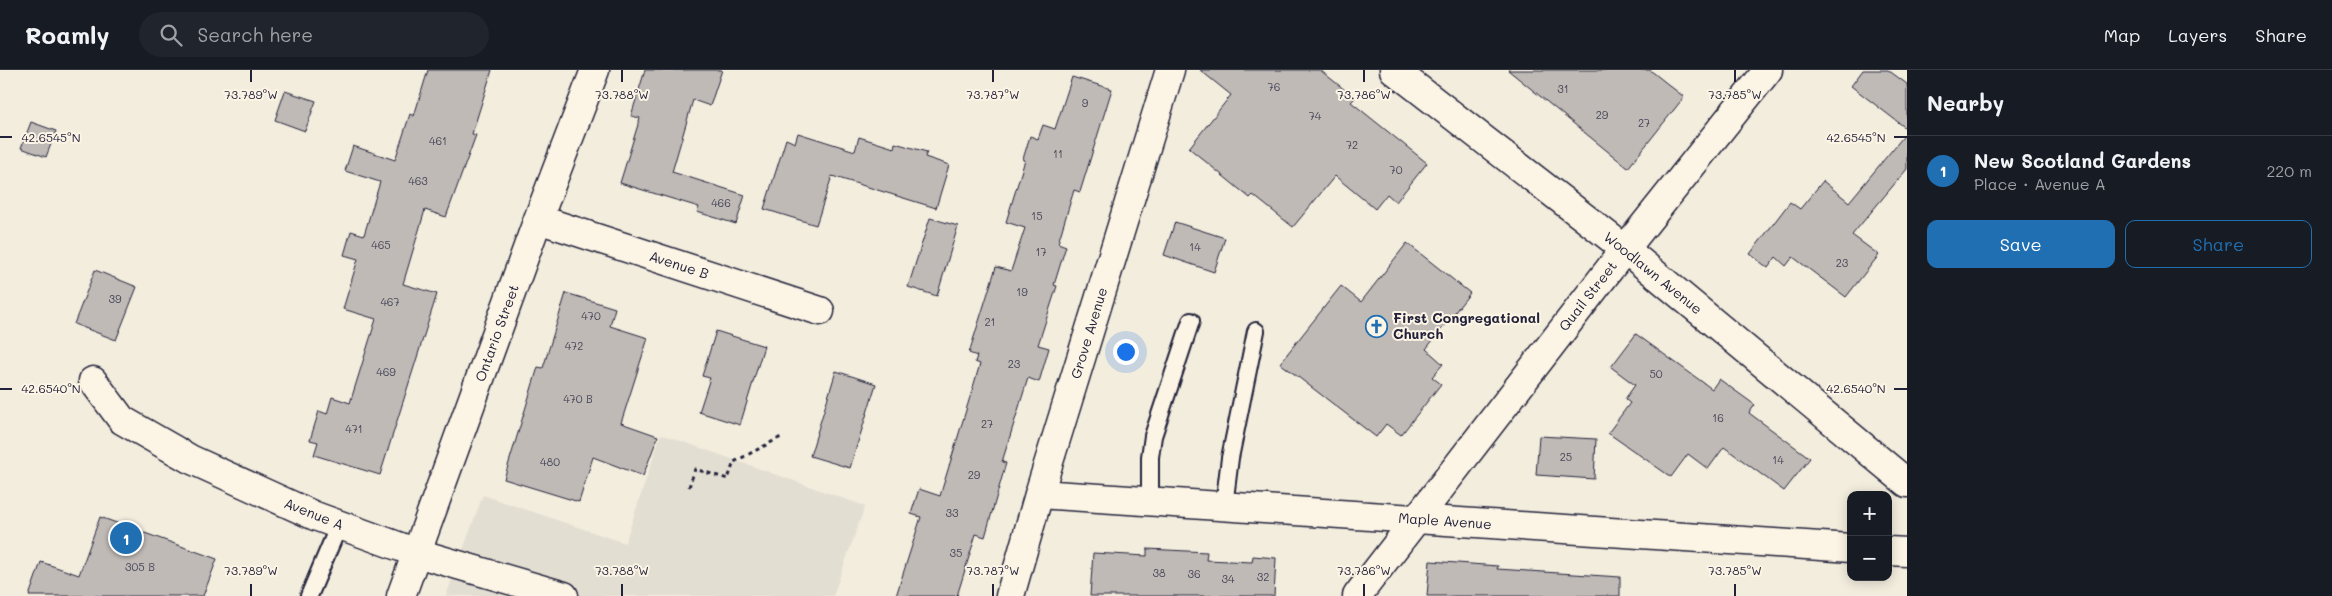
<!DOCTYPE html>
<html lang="en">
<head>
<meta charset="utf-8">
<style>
  :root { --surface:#171b24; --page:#20242c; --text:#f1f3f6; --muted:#9ea1a6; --line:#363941; --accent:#1f6fb2 }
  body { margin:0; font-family:Mali,sans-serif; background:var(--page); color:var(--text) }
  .controls { position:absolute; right:15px; bottom:15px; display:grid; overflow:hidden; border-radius:10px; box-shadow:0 2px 12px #0003 }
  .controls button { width:45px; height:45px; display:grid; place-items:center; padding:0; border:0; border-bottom:1px solid var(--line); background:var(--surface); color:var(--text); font:25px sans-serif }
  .you { position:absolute; left:1125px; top:281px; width:18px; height:18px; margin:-12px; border:4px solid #fff; border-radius:50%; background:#1a73e8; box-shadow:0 0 0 8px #1a73e833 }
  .badge { display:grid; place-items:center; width:32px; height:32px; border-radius:50%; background:var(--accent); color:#fff; font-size:16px; font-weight:700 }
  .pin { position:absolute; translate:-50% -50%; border:2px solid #fff; box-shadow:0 1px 5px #0006 }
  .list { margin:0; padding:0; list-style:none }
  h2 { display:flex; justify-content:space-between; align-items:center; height:65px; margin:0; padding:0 20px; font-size:21px }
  h2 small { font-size:16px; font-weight:400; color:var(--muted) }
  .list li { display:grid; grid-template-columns:32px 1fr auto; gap:15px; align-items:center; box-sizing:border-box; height:70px; padding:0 20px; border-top:1px solid var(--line) }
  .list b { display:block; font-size:19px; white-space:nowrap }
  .list p { margin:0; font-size:16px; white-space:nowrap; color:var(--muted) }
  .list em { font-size:16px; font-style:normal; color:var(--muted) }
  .actions { display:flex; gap:10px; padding:15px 20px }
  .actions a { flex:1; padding:11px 0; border:1px solid var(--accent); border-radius:10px; text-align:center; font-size:18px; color:var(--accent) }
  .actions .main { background:var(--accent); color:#fff }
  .icon { flex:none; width:28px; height:28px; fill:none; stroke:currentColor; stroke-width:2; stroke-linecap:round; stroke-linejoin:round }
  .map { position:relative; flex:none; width:1907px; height:526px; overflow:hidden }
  header { display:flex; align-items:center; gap:30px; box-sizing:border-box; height:70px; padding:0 25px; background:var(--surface); border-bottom:1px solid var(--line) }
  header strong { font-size:24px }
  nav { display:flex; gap:28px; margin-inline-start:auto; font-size:18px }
  .search { width:350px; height:45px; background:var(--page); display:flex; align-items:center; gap:12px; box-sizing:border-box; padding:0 18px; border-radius:28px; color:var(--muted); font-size:19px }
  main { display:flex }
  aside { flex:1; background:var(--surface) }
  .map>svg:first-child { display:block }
  .built { fill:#e3ded2 }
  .building { fill:#bfbab6; stroke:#22223b }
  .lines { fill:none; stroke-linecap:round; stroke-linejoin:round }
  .lane-casing { stroke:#22223b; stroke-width:20 }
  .street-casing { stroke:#22223b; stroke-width:31 }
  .secondary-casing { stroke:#22223b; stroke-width:31 }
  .path { stroke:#22223b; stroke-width:3; stroke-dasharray:4 4; stroke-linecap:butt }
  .lane { stroke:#fcf5e5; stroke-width:16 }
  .street { stroke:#fcf5e5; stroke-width:28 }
  .secondary { stroke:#fcf5e5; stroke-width:28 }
  .ticks { fill:none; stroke:#22223b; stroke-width:2 }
  .labels { text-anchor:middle; stroke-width:4; stroke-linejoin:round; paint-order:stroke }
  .number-label { font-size:11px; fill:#49485a }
  .street-label { font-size:14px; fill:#22223b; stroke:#fcf5e5 }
  .poi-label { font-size:14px; font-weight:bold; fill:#22223b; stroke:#fcf5e5; text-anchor:start }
  .ticks-label { font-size:12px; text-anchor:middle; fill:#22223b; stroke:#fcf5e5; stroke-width:4; stroke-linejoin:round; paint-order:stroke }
</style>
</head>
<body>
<header>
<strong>Roamly</strong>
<div class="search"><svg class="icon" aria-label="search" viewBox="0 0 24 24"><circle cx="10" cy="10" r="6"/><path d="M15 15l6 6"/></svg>Search here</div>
<nav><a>Map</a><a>Layers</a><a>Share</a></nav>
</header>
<main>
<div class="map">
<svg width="1907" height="526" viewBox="0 0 1907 526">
  <rect width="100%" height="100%" fill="#f3edde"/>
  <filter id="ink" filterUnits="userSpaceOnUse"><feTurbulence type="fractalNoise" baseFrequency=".02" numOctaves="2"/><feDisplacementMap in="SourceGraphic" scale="10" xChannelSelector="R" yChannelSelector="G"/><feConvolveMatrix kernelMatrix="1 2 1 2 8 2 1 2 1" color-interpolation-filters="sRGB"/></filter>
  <g filter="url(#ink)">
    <path class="built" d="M 661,364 L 865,436 L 833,526 L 446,526 L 483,425 L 625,473 Z"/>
    <path class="building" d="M 428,0 L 492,0 L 472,64 L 476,65 L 446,147 L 425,140 L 403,214 L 437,224 L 380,405 L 314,385 L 318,372 L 310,370 L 319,341 L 327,344 L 332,327 L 350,333 L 376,249 L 343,239 L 358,189 L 344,185 L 351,161 L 364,165 L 380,112 L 345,101 L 353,76 L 395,90 L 410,44 L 414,46 Z
      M 645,0 L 722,0 L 710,36 L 693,30 L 672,102 L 745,125 L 736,154 L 697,142 L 699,137 L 620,113 L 640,48 L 631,46 Z
      M 1200,0 L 1320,0 L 1355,28 L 1351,32 L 1427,93 L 1396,132 L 1387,124 L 1375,139 L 1335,106 L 1293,157 L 1253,125 L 1250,128 L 1189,78 L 1231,25 Z
      M 1508,0 L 1650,0 L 1684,27 L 1628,98 Z
      M 1863,0 L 1888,0 L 1907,14 L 1907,59 L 1851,16 Z
      M 1072,7 L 1112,19 L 1080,122 L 1074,120 L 1058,173 L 1066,176 L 1054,215 L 1057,216 L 1038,275 L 1049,278 L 1039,312 L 1028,308 L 1002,392 L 1006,393 L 985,467 L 976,464 L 957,526 L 896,526 L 921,447 L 911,444 L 919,419 L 940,426 L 980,294 L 975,292 L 977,286 L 969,283 L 996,197 L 1011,201 L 1025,158 L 1006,152 L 1025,90 L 1023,89 L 1030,66 L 1038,69 L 1043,55 L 1055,59 Z
      M 285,21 L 316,31 L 305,61 L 275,50 Z
      M 31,52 L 56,61 L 46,87 L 21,78 Z
      M 1907,62 L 1907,99 L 1852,165 L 1879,185 L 1846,227 L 1793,187 L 1786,196 L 1776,187 L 1768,198 L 1750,184 L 1790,132 L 1800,139 L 1823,111 L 1849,132 Z
      M 798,63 L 855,81 L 859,67 L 894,78 L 895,73 L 927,82 L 925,87 L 949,95 L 936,138 L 832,106 L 816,155 L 764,139 L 786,69 L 795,73 Z
      M 930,148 L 958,156 L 937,226 L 908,217 Z
      M 1175,152 L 1225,168 L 1214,202 L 1164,185 Z
      M 1407,173 L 1470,223 L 1426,279 L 1443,294 L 1432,307 L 1441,314 L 1401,365 L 1386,354 L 1376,367 L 1280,293 L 1341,216 L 1361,232 Z
      M 95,200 L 137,217 L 116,270 L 74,254 Z
      M 566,223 L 615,238 L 610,256 L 648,268 L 621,353 L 658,366 L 643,406 L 593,387 L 579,432 L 504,409 L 538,297 L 543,298 Z
      M 716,261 L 764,276 L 740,355 L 699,342 L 710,308 L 702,306 Z
      M 1636,264 L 1712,319 L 1719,309 L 1755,335 L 1749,343 L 1810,388 L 1784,421 L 1724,377 L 1708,399 L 1688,384 L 1671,407 L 1608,363 L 1630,333 L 1625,329 L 1635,315 L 1611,297 Z
      M 836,301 L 876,314 L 850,398 L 810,386 Z
      M 1539,366 L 1596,369 L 1594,409 L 1536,405 Z
      M 100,447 L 217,489 L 203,526 L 29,526 L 41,492 L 79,505 Z
      M 1147,479 L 1207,482 L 1206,490 L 1252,492 L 1253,486 L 1276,488 L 1274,526 L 1090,526 L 1093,483 L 1147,486 Z
      M 1430,491 L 1498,496 L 1497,499 L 1620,507 L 1620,526 L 1427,526 Z"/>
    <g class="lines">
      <defs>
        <path id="lane" d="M 1150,431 L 1150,387 L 1153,366 L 1191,251
          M 1224,436 L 1230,388 L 1256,261
          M 309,526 L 339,455"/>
        <path id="street" d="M 1394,0 L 1625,179 L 1907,413
          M 538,149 L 820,241
          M 93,311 L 122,350 L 190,389 L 315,446 L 417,483 L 564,526
          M 1039,424 L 1851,478
          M 1888,481 L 1907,482
          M 401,526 L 538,149 L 595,0
          M 1010,526 L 1039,424 L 1170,0"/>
        <path id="secondary" d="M 1357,526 L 1625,179 L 1768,0"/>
      </defs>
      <use href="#lane" class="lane-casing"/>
      <use href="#street" class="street-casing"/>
      <use href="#secondary" class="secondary-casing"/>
      <path class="path" d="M 689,417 L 695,399 L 728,409 L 734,392 L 781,367"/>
      <use href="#lane" class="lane"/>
      <use href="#street" class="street"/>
      <use href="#secondary" class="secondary"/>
    </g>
  </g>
  <path class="ticks" d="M 251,0 L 251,12M 622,0 L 622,12M 993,0 L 993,12M 1364,0 L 1364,12M 1735,0 L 1735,12M 0,67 L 12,67M 1894,67 L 1907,67M 0,319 L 12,319M 1894,319 L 1907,319M 251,514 L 251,526M 622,514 L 622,526M 993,514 L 993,526M 1364,514 L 1364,526M 1735,514 L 1735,526"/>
  <defs>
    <symbol id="church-ring" viewBox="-11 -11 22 22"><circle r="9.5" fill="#fcf5e5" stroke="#1f6fb2" stroke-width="1.5"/><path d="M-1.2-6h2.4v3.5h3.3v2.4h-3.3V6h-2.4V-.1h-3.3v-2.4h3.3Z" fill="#1f6fb2"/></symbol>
  </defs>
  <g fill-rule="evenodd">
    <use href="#church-ring" x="1364" y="244" width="25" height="25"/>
  </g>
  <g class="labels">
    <g class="number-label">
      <text x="1274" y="21">76</text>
      <text x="1563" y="23">31</text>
      <text x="1085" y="37">9</text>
      <text x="1602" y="49">29</text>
      <text x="1315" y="50">74</text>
      <text x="1644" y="57">27</text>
      <text x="438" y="75">461</text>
      <text x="1352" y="79">72</text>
      <text x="1058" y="88">11</text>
      <text x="1396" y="104">70</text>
      <text x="418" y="115">463</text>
      <text x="721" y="137">466</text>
      <text x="1037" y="150">15</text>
      <text x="381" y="179">465</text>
      <text x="1195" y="181">14</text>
      <text x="1041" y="186">17</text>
      <text x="1842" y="197">23</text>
      <text x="1022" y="226">19</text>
      <text x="115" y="233">39</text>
      <text x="390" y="236">467</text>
      <text x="591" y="250">470</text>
      <text x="990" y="256">21</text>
      <text x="574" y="280">472</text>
      <text x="1014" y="298">23</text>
      <text x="386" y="306">469</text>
      <text x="1656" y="308">50</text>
      <text x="578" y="333">470 B</text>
      <text x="1718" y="352">16</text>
      <text x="987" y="358">27</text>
      <text x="354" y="363">471</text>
      <text x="1566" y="391">25</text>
      <text x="1778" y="394">14</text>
      <text x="550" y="396">480</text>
      <text x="974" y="409">29</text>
      <text x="952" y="447">33</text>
      <text x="956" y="487">35</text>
      <text x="140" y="501">305 B</text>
      <text x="1159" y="507">38</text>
      <text x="1194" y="508">36</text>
      <text x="1263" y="511">32</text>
      <text x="1228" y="513">34</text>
    </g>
    <g class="street-label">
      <text transform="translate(679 195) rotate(18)" y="5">Avenue B</text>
      <text transform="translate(1653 203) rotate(39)" y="5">Woodlawn Avenue</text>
      <text transform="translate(1588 226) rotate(-52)" y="5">Quail Street</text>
      <text transform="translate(497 263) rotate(-70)" y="5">Ontario Street</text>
      <text transform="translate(1089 263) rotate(-73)" y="5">Grove Avenue</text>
      <text transform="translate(314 444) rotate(22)" y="5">Avenue A</text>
      <text transform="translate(1445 451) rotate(4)" y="5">Maple Avenue</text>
    </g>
    <g class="poi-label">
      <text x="1393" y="253">First Congregational<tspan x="1393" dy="16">Church</tspan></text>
    </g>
  </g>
  <g class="ticks-label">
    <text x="251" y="29">73.789°W</text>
    <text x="622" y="29">73.788°W</text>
    <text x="993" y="29">73.787°W</text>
    <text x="1364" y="29">73.786°W</text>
    <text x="1735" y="29">73.785°W</text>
    <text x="51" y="72">42.6545°N</text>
    <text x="1856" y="72">42.6545°N</text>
    <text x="51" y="323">42.6540°N</text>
    <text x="1856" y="323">42.6540°N</text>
    <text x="251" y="505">73.789°W</text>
    <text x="622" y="505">73.788°W</text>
    <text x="993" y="505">73.787°W</text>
    <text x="1364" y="505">73.786°W</text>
    <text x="1735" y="505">73.785°W</text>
  </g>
</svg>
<div class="controls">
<button>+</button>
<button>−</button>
</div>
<div class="you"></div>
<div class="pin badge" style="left:126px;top:468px">1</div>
</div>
<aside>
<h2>Nearby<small></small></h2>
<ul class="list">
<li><span class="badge">1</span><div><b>New Scotland Gardens</b><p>Place · Avenue A</p></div><em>220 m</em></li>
</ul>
<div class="actions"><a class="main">Save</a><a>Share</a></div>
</aside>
</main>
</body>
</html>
